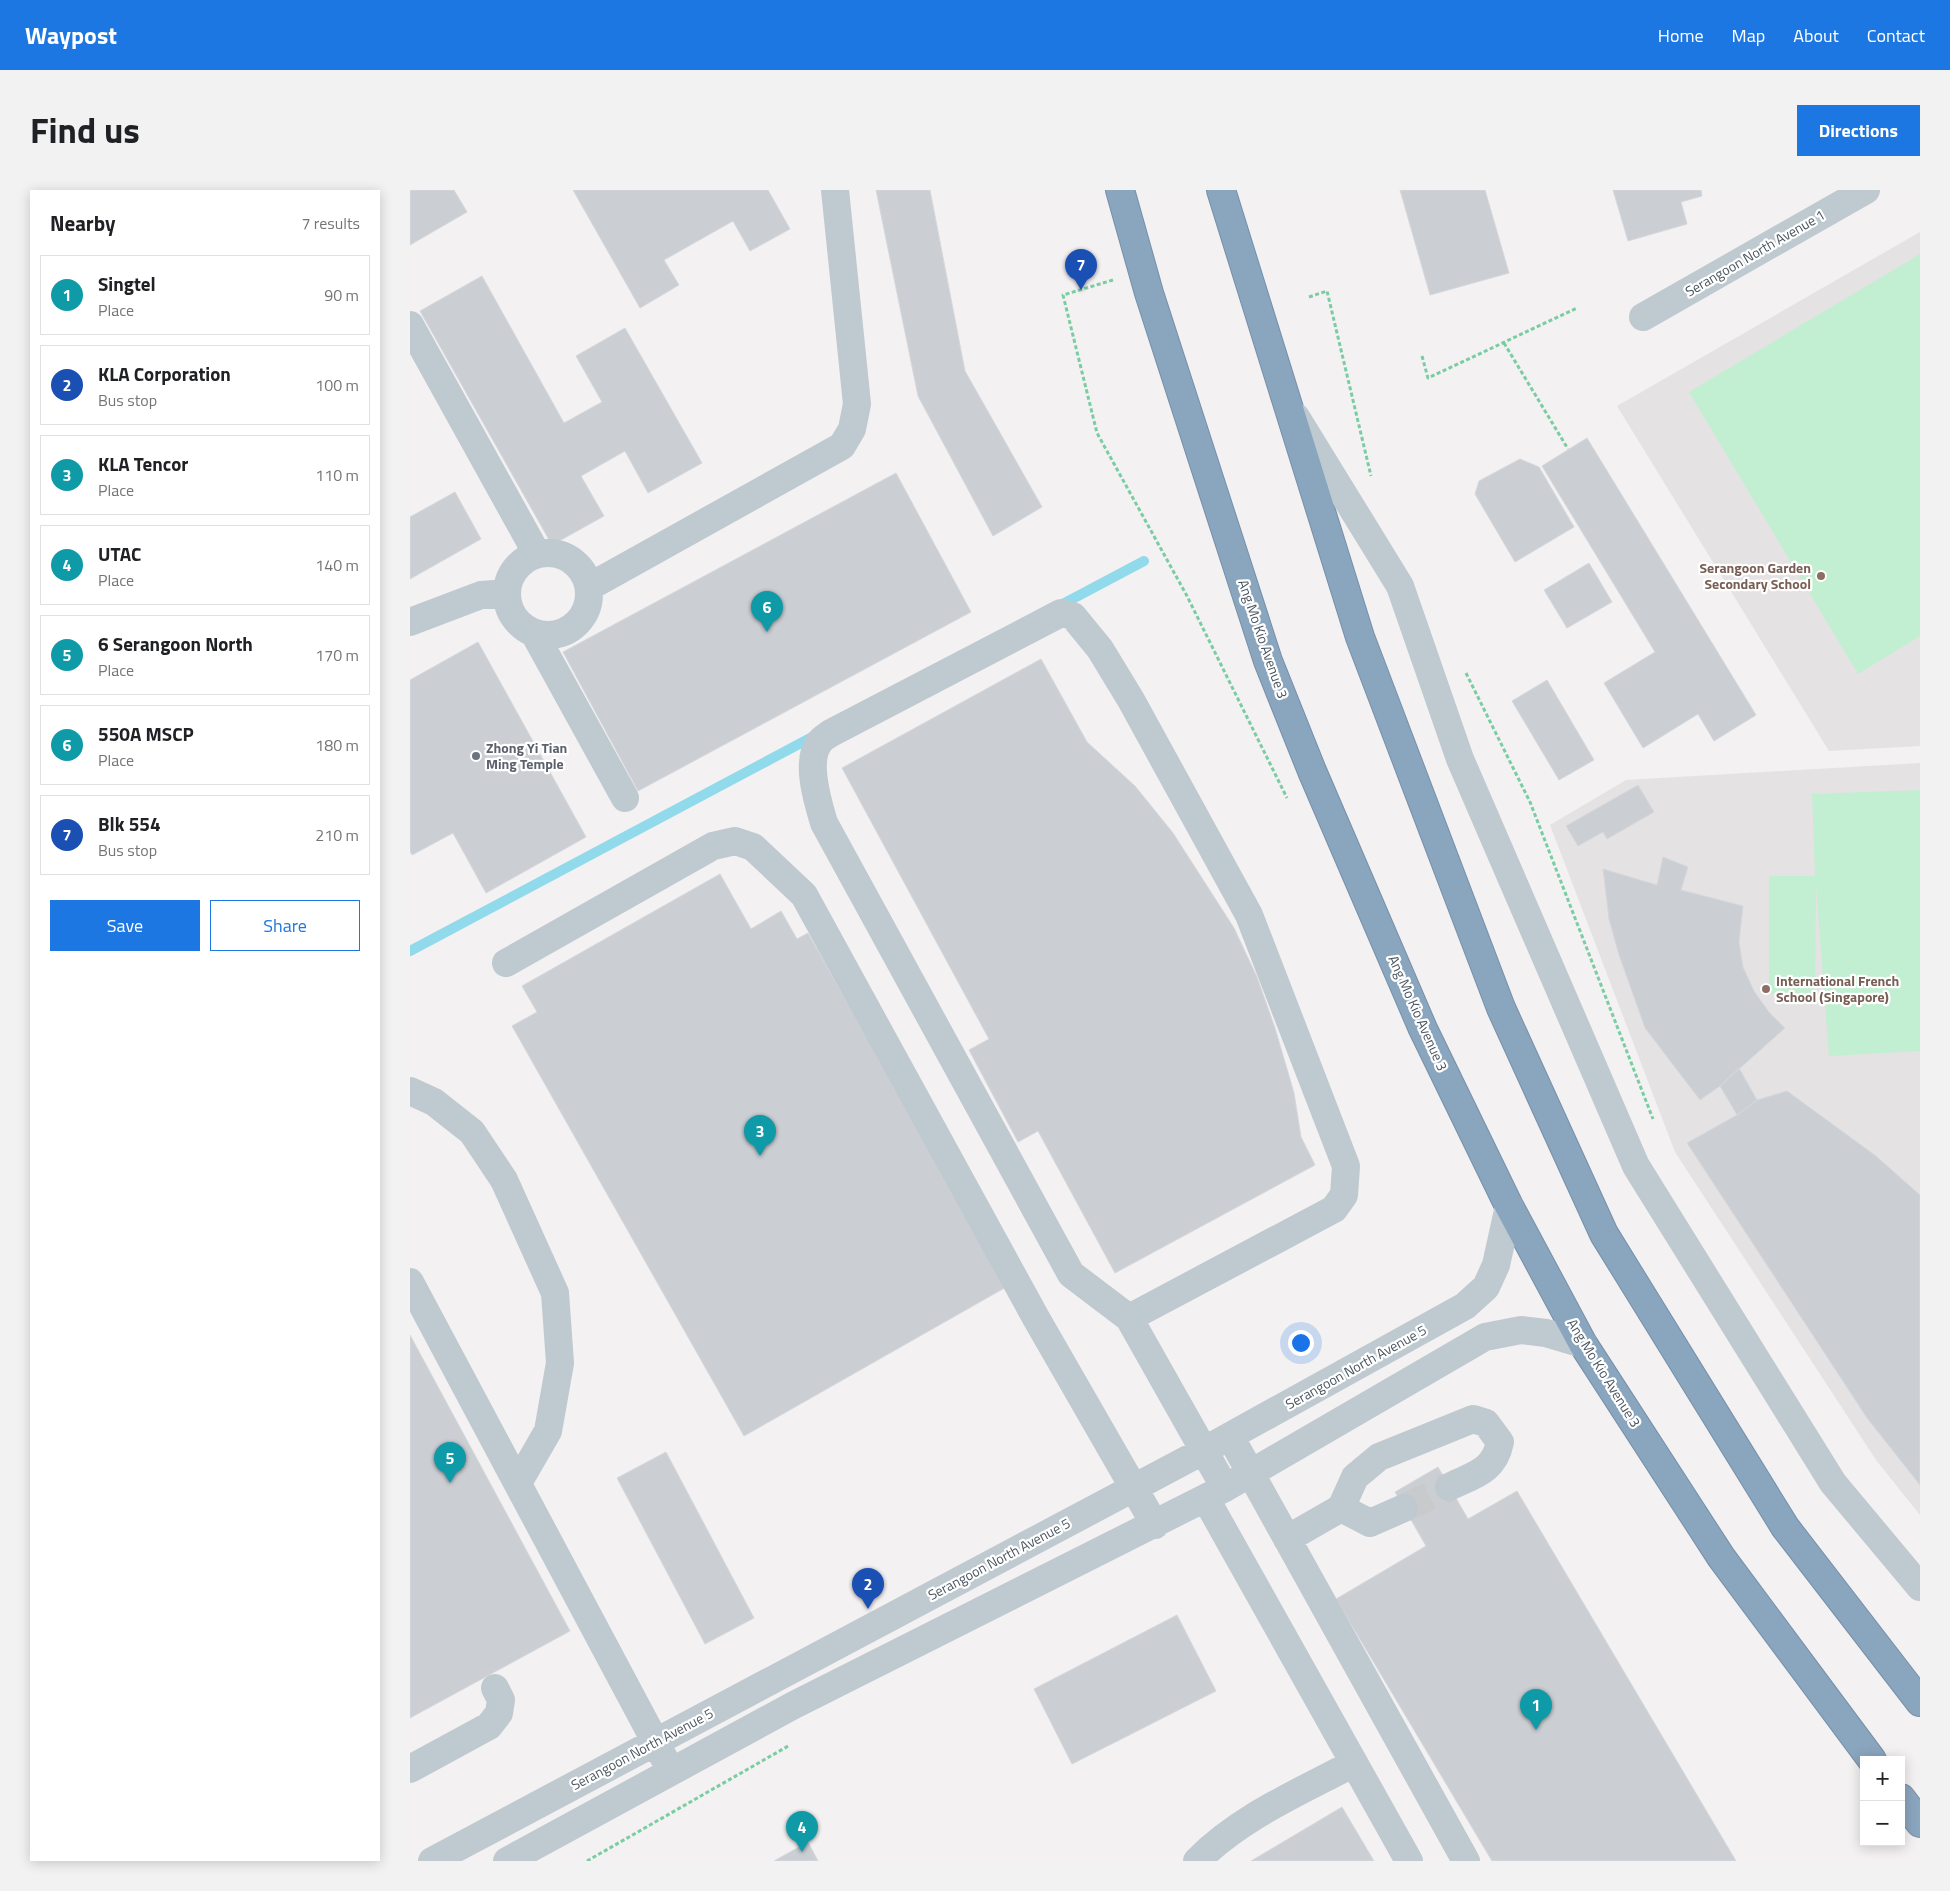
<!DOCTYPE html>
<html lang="en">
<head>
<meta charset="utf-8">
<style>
  :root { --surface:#fff; --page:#f2f2f2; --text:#202124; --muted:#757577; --line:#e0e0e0; --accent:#1d77e2 }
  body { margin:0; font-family:"Titillium Web",sans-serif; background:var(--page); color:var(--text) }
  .controls { position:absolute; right:15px; bottom:15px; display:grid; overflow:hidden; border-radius:0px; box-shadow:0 2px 12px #0003 }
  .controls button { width:45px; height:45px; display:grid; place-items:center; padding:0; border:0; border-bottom:1px solid var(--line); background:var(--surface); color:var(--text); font:25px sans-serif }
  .you { position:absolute; left:890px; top:1152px; width:18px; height:18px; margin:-12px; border:4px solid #fff; border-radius:50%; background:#1a73e8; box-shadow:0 0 0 8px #1a73e833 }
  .badge { display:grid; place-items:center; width:32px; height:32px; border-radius:50%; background:var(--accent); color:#fff; font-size:16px; font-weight:700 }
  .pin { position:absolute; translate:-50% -41px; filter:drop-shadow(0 1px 2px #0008) }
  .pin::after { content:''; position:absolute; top:26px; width:18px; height:15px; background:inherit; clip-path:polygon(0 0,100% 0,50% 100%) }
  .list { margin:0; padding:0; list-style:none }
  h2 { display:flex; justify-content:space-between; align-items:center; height:65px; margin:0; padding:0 20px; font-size:21px }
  h2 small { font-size:16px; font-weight:400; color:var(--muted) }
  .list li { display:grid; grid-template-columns:32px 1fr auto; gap:15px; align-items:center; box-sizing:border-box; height:80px; margin:0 10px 10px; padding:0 10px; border:1px solid var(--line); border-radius:0px }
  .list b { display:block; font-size:19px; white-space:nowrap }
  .list p { margin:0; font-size:16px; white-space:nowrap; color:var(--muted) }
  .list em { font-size:16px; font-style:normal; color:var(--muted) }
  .actions { display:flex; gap:10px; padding:15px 20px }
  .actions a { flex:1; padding:11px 0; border:1px solid var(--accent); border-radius:0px; text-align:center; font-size:18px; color:var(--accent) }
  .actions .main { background:var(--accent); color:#fff }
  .map { position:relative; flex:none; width:1510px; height:1671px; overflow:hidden; border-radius:0px }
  header { display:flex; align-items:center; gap:30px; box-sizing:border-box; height:70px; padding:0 25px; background:var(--accent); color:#fff }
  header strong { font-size:24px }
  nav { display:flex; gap:28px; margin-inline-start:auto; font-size:18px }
  .intro { display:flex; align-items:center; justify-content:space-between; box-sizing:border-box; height:120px; padding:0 30px }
  h1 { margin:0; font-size:35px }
  .button { padding:12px 22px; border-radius:0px; background:var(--accent); color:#fff; font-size:18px; font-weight:700 }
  main { display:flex; gap:30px; padding:0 30px }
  aside { flex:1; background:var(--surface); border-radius:0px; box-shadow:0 2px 12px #0003 }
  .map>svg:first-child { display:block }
  .education { fill:#e4e2e3 }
  .green { fill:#c2efd2 }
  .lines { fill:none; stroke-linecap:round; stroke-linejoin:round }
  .stream { stroke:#90daeb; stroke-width:10 }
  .building { fill:#cbced3; stroke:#d5d8dc }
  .minor-tunnel { stroke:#c8cacc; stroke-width:28; stroke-dasharray:28 14; stroke-linecap:butt }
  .highway-casing { stroke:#7690aa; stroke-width:30 }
  .path { stroke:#7acda2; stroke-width:3; stroke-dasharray:4 2.5; stroke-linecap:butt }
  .minor { stroke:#bfc9d0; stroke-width:28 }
  .highway { stroke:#8aa5be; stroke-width:28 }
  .education-dot { fill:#8d6e63; stroke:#fff; stroke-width:2 }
  .worship-dot { fill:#6b7280; stroke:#fff; stroke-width:2 }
  .labels { text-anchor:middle; stroke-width:4.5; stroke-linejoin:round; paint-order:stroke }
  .street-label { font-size:14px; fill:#49555f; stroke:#fff }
  .education-label { font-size:14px; font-weight:bold; fill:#785e54; stroke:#fff; text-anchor:end }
  .worship-label { font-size:14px; font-weight:bold; fill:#5b616d; stroke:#fff; text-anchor:start }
</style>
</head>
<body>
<header>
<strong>Waypost</strong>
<nav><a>Home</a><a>Map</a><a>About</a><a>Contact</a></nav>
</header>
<div class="intro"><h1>Find us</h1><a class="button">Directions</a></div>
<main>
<aside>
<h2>Nearby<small>7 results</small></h2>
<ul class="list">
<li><span class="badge" style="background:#0f9aa8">1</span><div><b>Singtel</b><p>Place</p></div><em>90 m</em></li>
<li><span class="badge" style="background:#1a4fb4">2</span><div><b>KLA Corporation</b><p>Bus stop</p></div><em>100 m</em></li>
<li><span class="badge" style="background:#0f9aa8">3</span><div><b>KLA Tencor</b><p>Place</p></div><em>110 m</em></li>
<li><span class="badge" style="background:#0f9aa8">4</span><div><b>UTAC</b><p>Place</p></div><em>140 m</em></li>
<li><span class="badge" style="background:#0f9aa8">5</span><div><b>6 Serangoon North</b><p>Place</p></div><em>170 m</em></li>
<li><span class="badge" style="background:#0f9aa8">6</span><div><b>550A MSCP</b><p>Place</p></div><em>180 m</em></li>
<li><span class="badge" style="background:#1a4fb4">7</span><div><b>Blk 554</b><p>Bus stop</p></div><em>210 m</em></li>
</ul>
<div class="actions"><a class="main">Save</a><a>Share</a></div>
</aside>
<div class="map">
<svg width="1510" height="1671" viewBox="0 0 1510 1671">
  <rect width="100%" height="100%" fill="#f3f1f1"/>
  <path class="education" d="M 1510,42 L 1510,556 L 1419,561 L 1207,216 Z
    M 1510,573 L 1510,1325 L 1466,1270 L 1265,962 L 1140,635 L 1216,590 Z"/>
  <path class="green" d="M 1510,64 L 1510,446 L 1448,484 L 1279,202 Z
    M 1510,600 L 1510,861 L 1419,866 L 1406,696 L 1405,803 L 1359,803 L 1359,686 L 1405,686 L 1402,604 Z"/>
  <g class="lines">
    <path class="stream" d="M 649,416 L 734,371
      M 0,761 L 406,545"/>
  </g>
  <path class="building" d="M 0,0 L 44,0 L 57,22 L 0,55 Z
    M 163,0 L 358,0 L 380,39 L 340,61 L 323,31 L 254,70 L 269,95 L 230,118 Z
    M 466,0 L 520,0 L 555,181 L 632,317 L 583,346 L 508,206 Z
    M 990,0 L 1075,0 L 1099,83 L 1020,105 Z
    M 1203,0 L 1291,0 L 1292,6 L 1271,12 L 1277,34 L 1218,51 Z
    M 72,86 L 154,233 L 192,212 L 166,166 L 215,138 L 292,273 L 238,303 L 215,261 L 171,286 L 194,326 L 142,355 L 10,121 Z
    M 1177,248 L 1346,525 L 1304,551 L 1288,524 L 1233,558 L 1194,493 L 1245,462 L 1132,276 Z
    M 1110,269 L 1129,277 L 1164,337 L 1105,372 L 1065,304 L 1069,291 Z
    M 486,283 L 561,422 L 228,601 L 153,462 Z
    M 45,302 L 71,349 L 0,389 L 0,327 Z
    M 1179,373 L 1202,412 L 1157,438 L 1134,400 Z
    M 68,452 L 176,647 L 76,703 L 43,643 L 2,665 L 0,661 L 0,490 Z
    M 631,469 L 677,552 L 725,596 L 763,643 L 824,738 L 847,787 L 865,838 L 884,903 L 891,947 L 905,975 L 705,1083 L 628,941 L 608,952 L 559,860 L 579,849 L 432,578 Z
    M 1137,490 L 1184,570 L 1149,590 L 1102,511 Z
    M 1228,595 L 1244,622 L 1197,649 L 1193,642 L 1168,656 L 1156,636 Z
    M 1253,667 L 1278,677 L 1271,700 L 1333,716 L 1329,752 L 1333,777 L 1344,801 L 1359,822 L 1375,838 L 1310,896 L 1290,910 L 1235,838 L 1209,765 L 1199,729 L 1193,679 L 1247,695 Z
    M 310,684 L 341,739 L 371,721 L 387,749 L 398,743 L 598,1096 L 334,1246 L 102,836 L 127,822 L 112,796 Z
    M 1329,878 L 1347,910 L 1327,925 L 1310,896 Z
    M 1377,901 L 1466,966 L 1510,1005 L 1510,1295 L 1457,1228 L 1277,953 L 1327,925 L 1347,910 Z
    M 0,1145 L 160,1441 L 0,1528 Z
    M 256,1262 L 344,1428 L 295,1454 L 207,1288 Z
    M 1028,1277 L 1058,1329 L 1107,1301 L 1326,1671 L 1082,1671 L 926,1409 L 1016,1356 L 985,1302 Z
    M 767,1425 L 806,1501 L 662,1574 L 624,1499 Z
    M 932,1617 L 964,1671 L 841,1671 Z
    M 398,1652 L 408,1671 L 364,1671 Z"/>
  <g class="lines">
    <path class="minor-tunnel" d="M 994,1318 L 1039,1297"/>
    <defs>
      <path id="highway" d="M 710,0 L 739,103 L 858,471 L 902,581 L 1013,839 L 1099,1016 L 1173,1154 L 1311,1367 L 1462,1570
        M 811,0 L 950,447 L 1091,818 L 1194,1044 L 1375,1337 L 1510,1512
        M 1491,1608 L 1510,1633"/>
    </defs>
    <use href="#highway" class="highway-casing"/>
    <path class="path" d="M 703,90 L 653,105 L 687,243 L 777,406 L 877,608
      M 899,107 L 917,101 L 961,286
      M 1094,153 L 1158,259
      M 1012,166 L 1018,188 L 1167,118
      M 1056,483 L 1120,612 L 1243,929
      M 177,1671 L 380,1555"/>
    <path class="minor" d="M 1233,127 L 1456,0
      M 0,135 L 127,364
      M 886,227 L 990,396 L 1050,569 L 1226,976 L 1423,1293 L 1510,1397
      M97 404a41 41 0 1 1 82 0a41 41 0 1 1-82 0Z
      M 179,397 L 432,256 L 442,239 L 447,214 L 425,0
      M 0,432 L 71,405 L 97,403
      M 124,443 L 215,608
      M 96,773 L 303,656 L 325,651 L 343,657 L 394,705 L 626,1128 L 745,1335
      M 0,901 L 24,912 L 62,942 L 94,990 L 145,1103 L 150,1173 L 138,1241 L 108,1293
      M 0,1092 L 254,1568
      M 719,1128 L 924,1019 L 934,1005 L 936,976 L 839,725 L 721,510 L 690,459 L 663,426 L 651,423 L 421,543 C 417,546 411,549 409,553 C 395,572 408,613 414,633 L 661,1084 L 719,1128 L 815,1298
      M 820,1246 L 1056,1671
      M 796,1309 L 999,1671
      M 931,1318 L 960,1333 L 994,1318
      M 877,1349 L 931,1318 L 945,1287 L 969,1267 L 1063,1229 L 1076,1233 L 1090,1252 C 1084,1282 1063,1285 1039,1297
      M 0,1579 L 79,1536 L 89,1523 L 91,1510 L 85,1498
      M 22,1671 L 793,1261 L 1055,1116 L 1076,1097 L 1086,1075 L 1099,1016
      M 97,1671 L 384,1515 L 815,1298 L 1075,1147 L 1111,1140 L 1136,1143 L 1173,1154
      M 787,1671 C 830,1627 890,1602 944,1573"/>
    <use href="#highway" class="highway"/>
  </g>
  <g class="education-dot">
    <circle cx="1411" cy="386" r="5"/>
    <circle cx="1356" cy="799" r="5"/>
  </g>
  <circle class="worship-dot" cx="66" cy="566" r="5"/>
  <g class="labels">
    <g class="street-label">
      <text transform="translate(1345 63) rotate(-30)" y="5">Serangoon North Avenue 1</text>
      <text transform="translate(853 449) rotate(71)" y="5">Ang Mo Kio Avenue 3</text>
      <text transform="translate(1008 823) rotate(66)" y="5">Ang Mo Kio Avenue 3</text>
      <text transform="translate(946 1177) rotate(-29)" y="5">Serangoon North Avenue 5</text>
      <text transform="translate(1194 1183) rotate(58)" y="5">Ang Mo Kio Avenue 3</text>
      <text transform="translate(589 1369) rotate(-28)" y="5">Serangoon North Avenue 5</text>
      <text transform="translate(232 1559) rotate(-28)" y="5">Serangoon North Avenue 5</text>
    </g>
    <g class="education-label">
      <text x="1401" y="383">Serangoon Garden<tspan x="1401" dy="16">Secondary School</tspan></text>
      <text x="1366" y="796" text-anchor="start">International French<tspan x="1366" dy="16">School (Singapore)</tspan></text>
    </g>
    <g class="worship-label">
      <text x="76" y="563">Zhong Yi Tian<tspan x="76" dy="16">Ming Temple</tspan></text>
    </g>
  </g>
</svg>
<div class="controls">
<button>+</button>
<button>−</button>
</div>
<div class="you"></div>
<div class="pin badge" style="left:1126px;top:1540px;background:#0f9aa8">1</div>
<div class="pin badge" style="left:458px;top:1419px;background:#1a4fb4">2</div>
<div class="pin badge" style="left:350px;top:966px;background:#0f9aa8">3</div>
<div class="pin badge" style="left:392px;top:1662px;background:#0f9aa8">4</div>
<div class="pin badge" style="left:40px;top:1293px;background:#0f9aa8">5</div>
<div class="pin badge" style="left:357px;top:442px;background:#0f9aa8">6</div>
<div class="pin badge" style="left:671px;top:100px;background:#1a4fb4">7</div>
</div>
</main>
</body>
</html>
